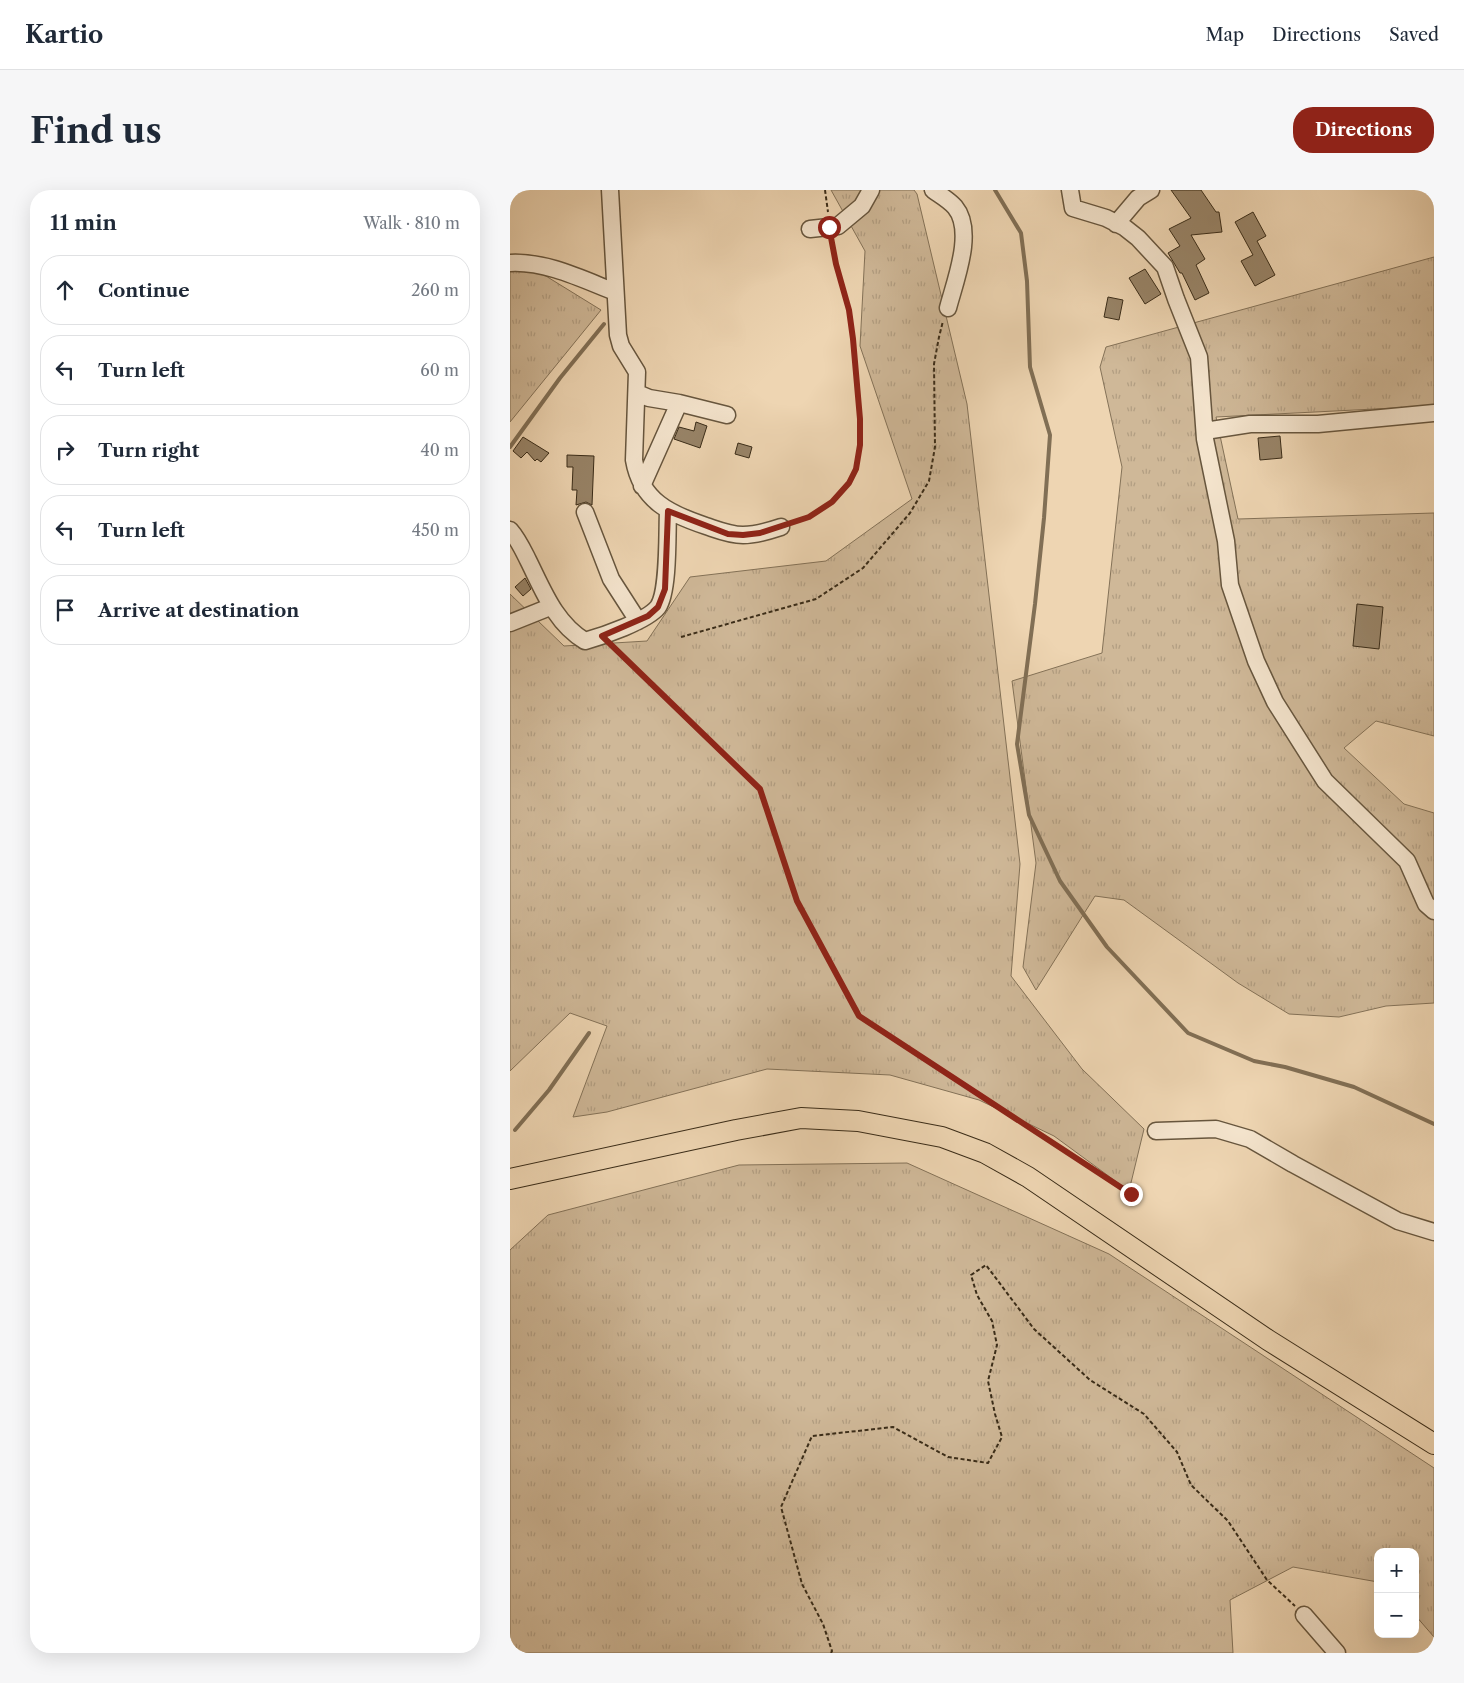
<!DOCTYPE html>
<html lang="en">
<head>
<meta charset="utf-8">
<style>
  :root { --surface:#fff; --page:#f6f6f7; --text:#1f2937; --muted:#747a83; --line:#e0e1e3; --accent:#8f2418 }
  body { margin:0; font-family:"Libre Caslon Text",serif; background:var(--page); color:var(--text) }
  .controls { position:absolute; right:15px; bottom:15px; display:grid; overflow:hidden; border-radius:10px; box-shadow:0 5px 20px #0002 }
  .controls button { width:45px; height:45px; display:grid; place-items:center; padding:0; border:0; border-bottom:1px solid var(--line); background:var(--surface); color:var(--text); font:25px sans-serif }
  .stop { position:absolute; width:15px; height:15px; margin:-11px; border:4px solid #8f2418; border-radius:50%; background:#fff }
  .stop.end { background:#8f2418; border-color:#fff; box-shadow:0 1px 5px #0008 }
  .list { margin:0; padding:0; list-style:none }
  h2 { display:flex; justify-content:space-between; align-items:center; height:65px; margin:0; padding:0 20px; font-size:21px }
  h2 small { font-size:16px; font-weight:400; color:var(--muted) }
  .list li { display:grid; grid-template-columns:32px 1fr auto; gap:15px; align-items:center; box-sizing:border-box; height:70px; margin:0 10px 10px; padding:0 10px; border:1px solid var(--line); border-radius:20px }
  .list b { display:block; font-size:19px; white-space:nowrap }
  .list em { font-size:16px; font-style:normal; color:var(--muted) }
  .icon { flex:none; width:28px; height:28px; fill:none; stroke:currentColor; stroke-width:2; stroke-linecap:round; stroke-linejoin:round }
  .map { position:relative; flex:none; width:924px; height:1463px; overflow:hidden; border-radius:20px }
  header { display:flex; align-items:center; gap:30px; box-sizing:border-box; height:70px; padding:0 25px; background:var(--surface); border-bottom:1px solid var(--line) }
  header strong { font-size:24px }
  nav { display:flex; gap:28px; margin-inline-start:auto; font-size:18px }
  .intro { display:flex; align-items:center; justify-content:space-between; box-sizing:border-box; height:120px; padding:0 30px }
  h1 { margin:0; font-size:35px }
  .button { padding:12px 22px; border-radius:20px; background:var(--accent); color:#fff; font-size:18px; font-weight:700 }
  main { display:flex; gap:30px; padding:0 30px }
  aside { flex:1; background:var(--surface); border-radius:20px; box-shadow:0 5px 20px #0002 }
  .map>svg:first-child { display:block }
  .grass { fill:url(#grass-tufts); stroke:#847258 }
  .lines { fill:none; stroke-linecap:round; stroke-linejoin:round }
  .stream { stroke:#816f55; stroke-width:4 }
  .building { fill:#988468; stroke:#3a2c18 }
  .minor-casing { stroke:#67563e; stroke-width:19 }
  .major-casing { stroke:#3a2c18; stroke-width:22 }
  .path { stroke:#3a2c18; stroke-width:2; stroke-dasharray:4 2.5; stroke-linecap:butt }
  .minor { stroke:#f4e4cd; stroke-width:16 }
  .major { stroke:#eed5b2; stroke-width:20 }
  .route { stroke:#8f2418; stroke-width:6 }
</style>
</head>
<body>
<header>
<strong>Kartio</strong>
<nav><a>Map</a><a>Directions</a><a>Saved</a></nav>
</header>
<div class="intro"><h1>Find us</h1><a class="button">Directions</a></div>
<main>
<aside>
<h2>11 min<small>Walk · 810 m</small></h2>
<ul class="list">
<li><svg class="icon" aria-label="ahead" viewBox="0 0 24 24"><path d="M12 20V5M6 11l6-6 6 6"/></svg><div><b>Continue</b></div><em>260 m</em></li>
<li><svg class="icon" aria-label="left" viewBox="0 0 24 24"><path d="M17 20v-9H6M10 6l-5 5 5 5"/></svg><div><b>Turn left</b></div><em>60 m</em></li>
<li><svg class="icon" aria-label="right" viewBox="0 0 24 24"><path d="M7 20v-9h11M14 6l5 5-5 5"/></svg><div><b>Turn right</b></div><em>40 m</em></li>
<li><svg class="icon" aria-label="left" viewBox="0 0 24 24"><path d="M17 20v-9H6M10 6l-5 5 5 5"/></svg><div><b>Turn left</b></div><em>450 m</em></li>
<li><svg class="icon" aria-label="arrive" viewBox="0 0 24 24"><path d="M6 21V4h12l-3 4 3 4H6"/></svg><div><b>Arrive at destination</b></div></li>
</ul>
</aside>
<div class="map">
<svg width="924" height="1463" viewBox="0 0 924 1463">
  <defs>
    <pattern id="grass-tufts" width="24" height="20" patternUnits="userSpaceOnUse" patternTransform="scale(1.25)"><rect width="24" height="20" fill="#cfb898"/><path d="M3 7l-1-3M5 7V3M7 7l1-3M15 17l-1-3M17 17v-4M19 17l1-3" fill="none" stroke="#b29e82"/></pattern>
  </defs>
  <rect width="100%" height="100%" fill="#eed5b2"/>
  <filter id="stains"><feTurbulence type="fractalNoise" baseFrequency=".004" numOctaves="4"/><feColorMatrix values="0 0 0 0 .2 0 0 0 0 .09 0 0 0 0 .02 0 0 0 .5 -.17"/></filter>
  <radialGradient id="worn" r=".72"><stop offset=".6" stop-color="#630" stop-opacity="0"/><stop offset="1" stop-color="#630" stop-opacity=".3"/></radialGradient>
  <path class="grass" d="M 321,0 L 404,0 L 407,4 L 457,214 L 510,674 L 501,786 L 572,879 L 634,939 L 619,1001 L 544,946 L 469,910 L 380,885 L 257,879 L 97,922 L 63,927 L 97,836 L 60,823 L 0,881 L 0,404 L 54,456 L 137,451 L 180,387 L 316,371 L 402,309 L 350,156 L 355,61 Z
    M 924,67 L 924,216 L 706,227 L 728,329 L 924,323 L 924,546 L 866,531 L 834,558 L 894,614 L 924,623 L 924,813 L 876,816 L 829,827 L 779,824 L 728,793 L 614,710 L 585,706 L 526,800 L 513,777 L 526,673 L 502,491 L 592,463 L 612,277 L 590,177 L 596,157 Z
    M 0,79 L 31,83 L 91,120 L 0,232 Z
    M 397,973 L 599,1064 L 924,1278 L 924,1447 L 905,1425 L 905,1362 L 868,1362 L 868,1392 L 783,1377 L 720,1410 L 723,1463 L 0,1463 L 0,1060 L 38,1025 L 229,975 Z"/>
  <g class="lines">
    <path class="stream" d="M 485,0 L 511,43 L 517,91 L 520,177 L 540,245 L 534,328 L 525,414 L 507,554 L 519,625 L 550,691 L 597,757 L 678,843 L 744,871 L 775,877 L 844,897 L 924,934
      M 0,257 L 50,188 L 94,134
      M 5,940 L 39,900 L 79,843"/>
  </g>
  <path class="building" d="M 661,0 L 691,0 L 706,22 L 709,22 L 712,42 L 681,45 L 695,69 L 686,75 L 699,103 L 685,110 L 672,83 L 670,83 L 658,63 L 670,56 L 659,39 L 681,28 Z
    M 743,22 L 756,46 L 747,51 L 765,85 L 745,96 L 731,71 L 743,65 L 725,32 Z
    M 635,79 L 651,104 L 635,114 L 619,88 Z
    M 598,107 L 613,110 L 609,130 L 594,127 Z
    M 186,232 L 197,236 L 190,258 L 164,249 L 169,237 L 184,241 Z
    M 770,246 L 772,268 L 750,270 L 748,248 Z
    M 13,247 L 39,263 L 31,272 L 27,269 L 25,271 L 17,262 L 11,268 L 3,261 Z
    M 228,253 L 242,257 L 239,268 L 225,264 Z
    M 57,265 L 84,266 L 82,315 L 76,312 L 66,315 L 67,300 L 62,300 L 63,277 L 57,277 Z
    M 15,388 L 21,399 L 13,406 L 5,397 Z
    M 847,414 L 873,417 L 869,459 L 843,456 Z"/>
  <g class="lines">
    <defs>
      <path id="minor" d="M 100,0 L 108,145 L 111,156 L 127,182 L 124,270 C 131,311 160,324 196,336 C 208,340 220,345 233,345 C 246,345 259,341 271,337
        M 423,0 C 430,5 439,10 445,17 C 465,41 445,91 438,118
        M 560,0 L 563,18 L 596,28 L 614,37 L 628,48 L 655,77 L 666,109 L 689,167 L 695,249 L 716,351 L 720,395 L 746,471 L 765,512 L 815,591 L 897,671 L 916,714 L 924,721
        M 606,34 L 628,8 L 641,0
        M 300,39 L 328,36 L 352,16 L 361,0
        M 0,73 C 36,71 72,89 105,102
        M 127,203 L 139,208 L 169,213 L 217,225
        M 695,241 L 740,234 L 808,234 L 924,223
        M 132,296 L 169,213
        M 75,322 L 101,389 L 128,431
        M 0,340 C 8,349 13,360 18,370 C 33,400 45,433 75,451 C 93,446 137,431 148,417 C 159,401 157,343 158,321
        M 0,433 L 40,417
        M 646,941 L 706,939 L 740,949 L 783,974 L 888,1031 L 924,1042
        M 794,1425 L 827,1463"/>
      <path id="major" d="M 0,989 L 226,940 L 291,928 L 348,931 L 432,947 L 475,963 L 518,987 L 758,1150 L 924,1254"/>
    </defs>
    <use href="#minor" class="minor-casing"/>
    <use href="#major" class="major-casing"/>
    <path class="path" d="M 315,0 L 318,22
      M 284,333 C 308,324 336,306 346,280 C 354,259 350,229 348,208 C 345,179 345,149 339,120 C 334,96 326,73 322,49
      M 171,447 L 306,409 L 353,378 L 400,323 L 419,291 L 425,257 L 424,174 L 429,147 L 433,131
      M 102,457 L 250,599 L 287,711 L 349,826 L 621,1004
      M 321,1463 L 322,1461 L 313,1434 L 292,1394 L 271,1317 L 302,1246 L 383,1237 L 438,1267 L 478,1273 L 492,1247 L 485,1224 L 478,1191 L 487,1155 L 482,1131 L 467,1105 L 461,1085 L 476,1075 L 524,1139 L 580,1190 L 634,1224 L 667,1262 L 681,1295 L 718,1331 L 757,1390 L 785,1416"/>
    <use href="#minor" class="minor"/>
    <use href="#major" class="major"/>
  </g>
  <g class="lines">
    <path class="route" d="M 319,37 L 326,74 L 339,120 L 343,149 L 350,229 L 350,255 L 346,279 L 339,293 L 322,312 L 299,327 L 250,343 L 233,345 L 218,344 L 158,321 L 155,399 L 148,417 L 138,426 L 92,446 L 250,599 L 287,711 L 349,826 L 621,1004"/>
  </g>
  <rect width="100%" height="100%" filter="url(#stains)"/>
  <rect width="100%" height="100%" fill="url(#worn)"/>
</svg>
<div class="controls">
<button>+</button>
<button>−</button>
</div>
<div class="stop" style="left:319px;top:37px"></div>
<div class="stop end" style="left:621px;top:1004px"></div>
</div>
</main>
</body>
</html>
